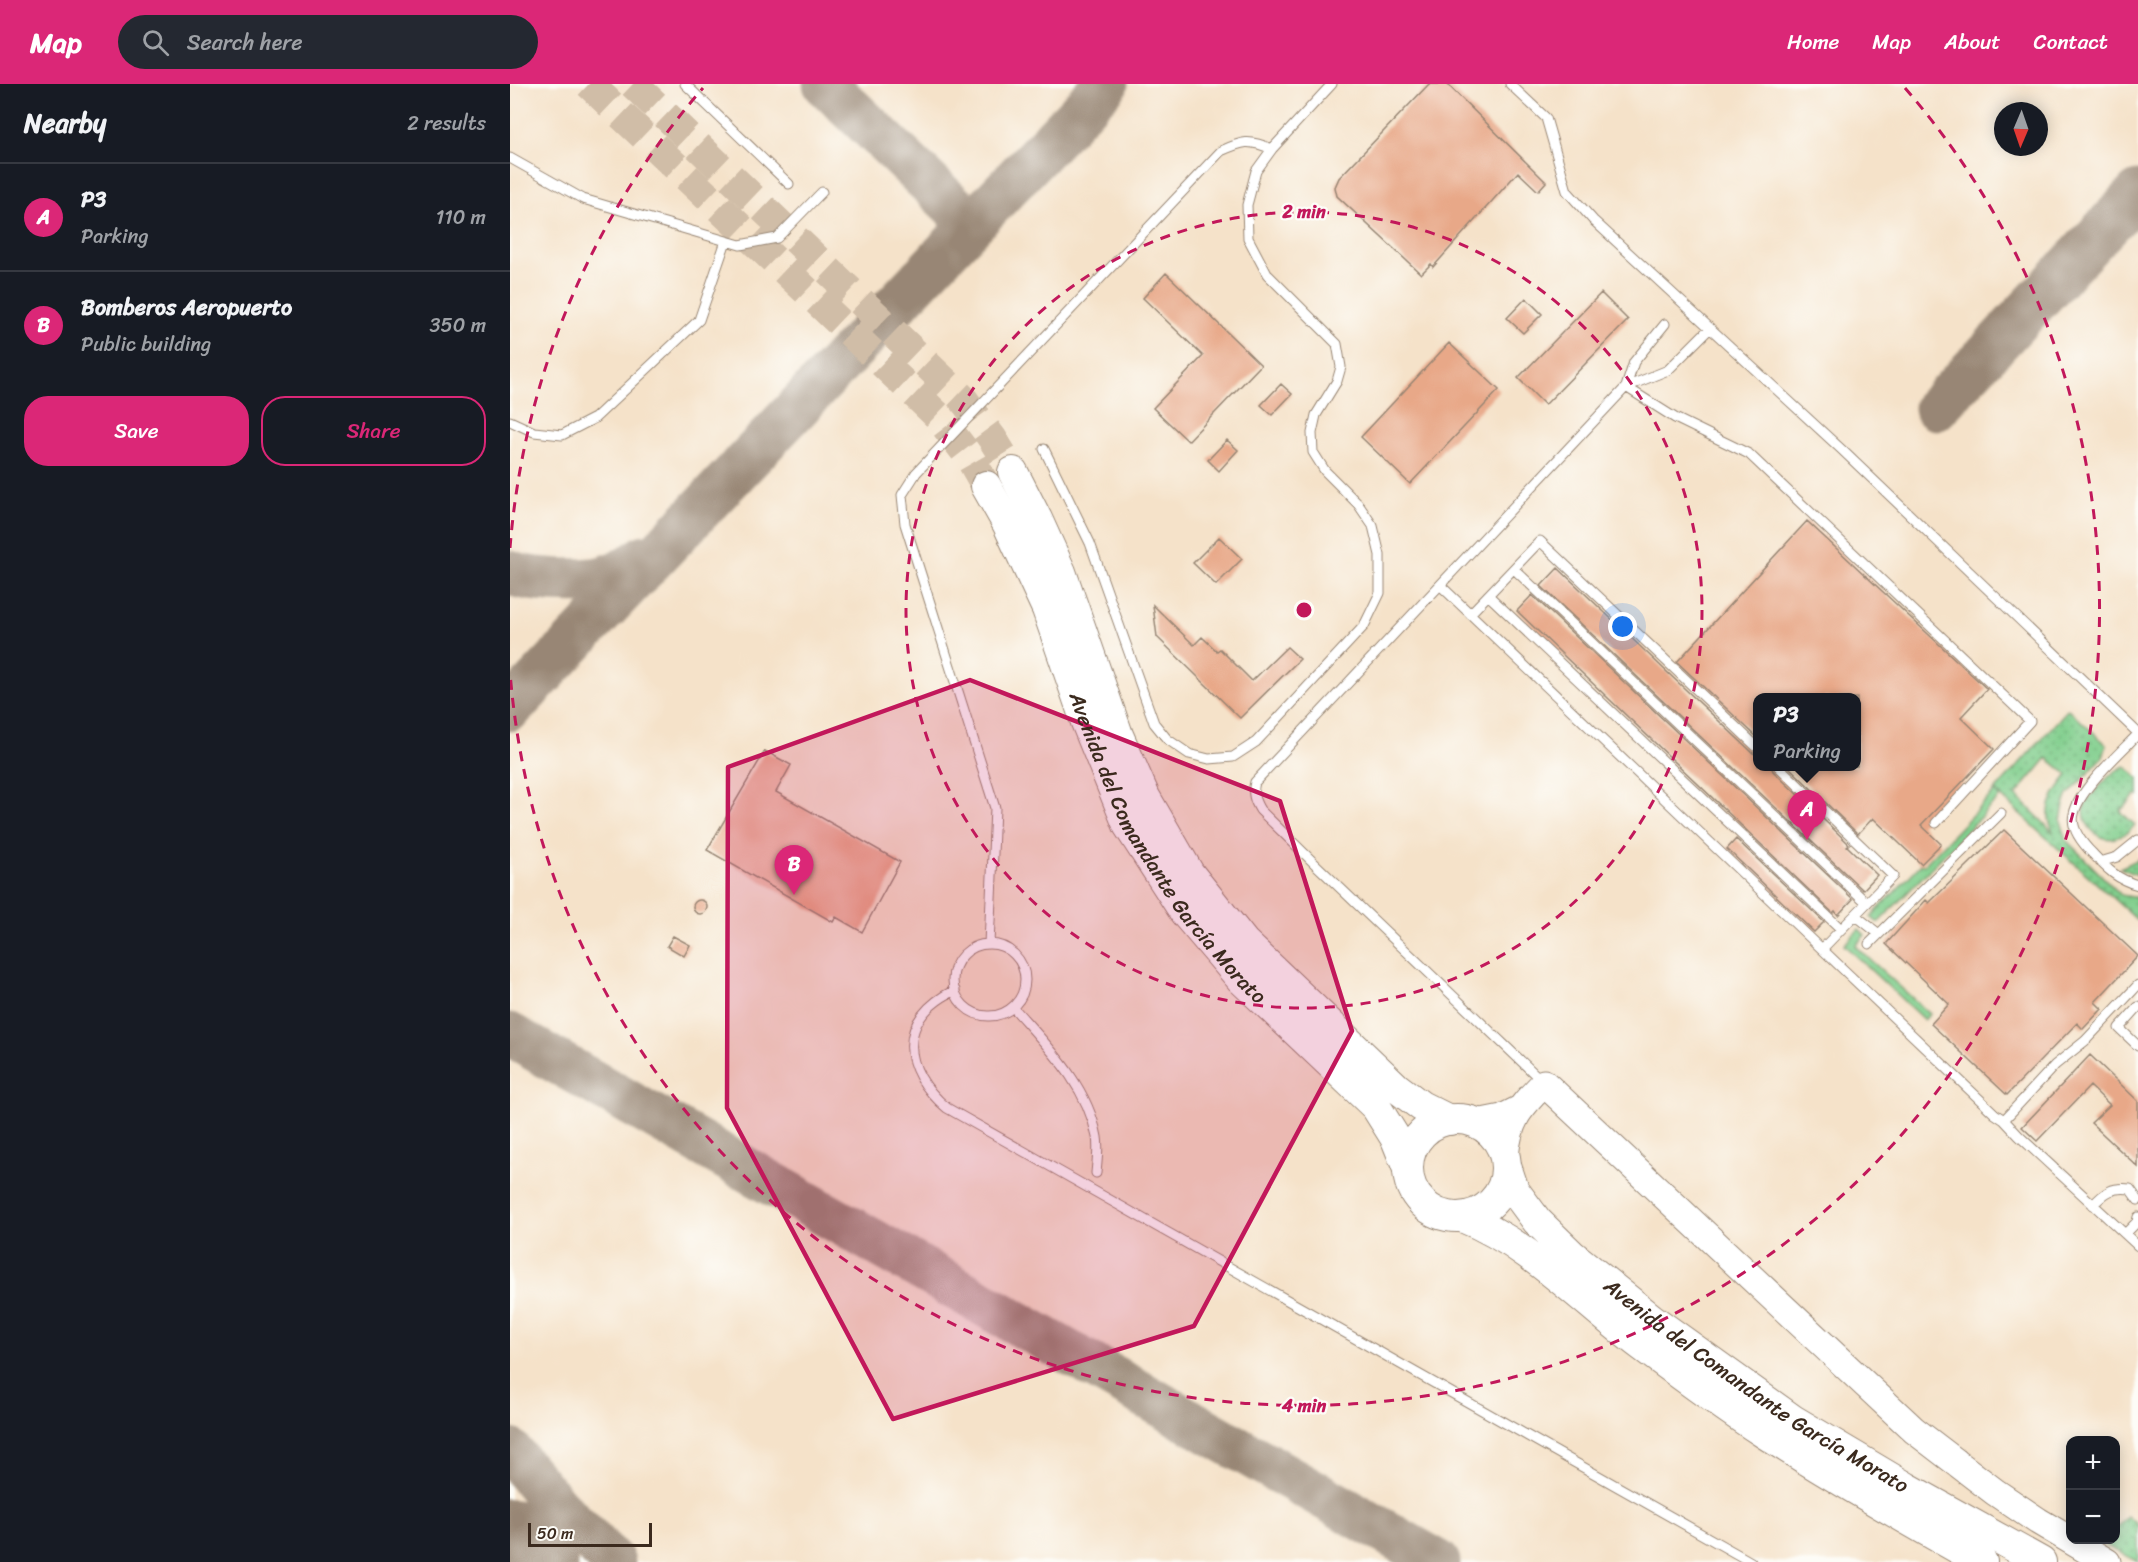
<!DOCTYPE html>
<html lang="en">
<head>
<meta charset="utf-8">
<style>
  :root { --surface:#171b24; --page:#242831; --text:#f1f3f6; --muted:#9ea1a6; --line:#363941; --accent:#db2777 }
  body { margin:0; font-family:Sriracha,sans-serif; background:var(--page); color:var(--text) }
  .controls { position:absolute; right:18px; bottom:18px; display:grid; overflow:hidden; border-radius:12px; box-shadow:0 3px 15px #0003 }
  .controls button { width:54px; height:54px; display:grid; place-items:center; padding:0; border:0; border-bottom:2px solid var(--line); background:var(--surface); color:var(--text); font:30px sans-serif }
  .compass { position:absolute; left:1484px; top:18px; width:54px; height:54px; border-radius:50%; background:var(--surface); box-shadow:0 3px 15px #0003; rotate:182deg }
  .scale { position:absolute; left:18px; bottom:15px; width:124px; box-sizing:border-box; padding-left:6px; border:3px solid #3b2a1e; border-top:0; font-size:16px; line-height:21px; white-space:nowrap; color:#3b2a1e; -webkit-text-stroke:4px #fdfcf7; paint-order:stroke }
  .you { position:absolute; left:1113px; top:543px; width:21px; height:21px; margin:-15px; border:4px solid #fff; border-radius:50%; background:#1a73e8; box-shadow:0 0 0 9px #1a73e833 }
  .badge { display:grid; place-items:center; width:39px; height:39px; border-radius:50%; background:var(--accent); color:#fff; font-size:20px; font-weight:700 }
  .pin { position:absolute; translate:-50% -50px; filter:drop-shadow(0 2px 3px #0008) }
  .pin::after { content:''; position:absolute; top:32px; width:21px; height:18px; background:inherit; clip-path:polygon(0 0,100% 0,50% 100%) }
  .popup { position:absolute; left:1243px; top:609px; width:108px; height:78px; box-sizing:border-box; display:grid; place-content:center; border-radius:12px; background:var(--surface); filter:drop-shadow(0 2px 4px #0005); font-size:20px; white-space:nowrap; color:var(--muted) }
  .popup b { font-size:22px; color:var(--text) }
  .popup::after { content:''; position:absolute; left:50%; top:100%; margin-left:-12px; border:12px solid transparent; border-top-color:var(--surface) }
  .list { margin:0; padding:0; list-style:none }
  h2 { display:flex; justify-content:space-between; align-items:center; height:78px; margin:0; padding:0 24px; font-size:26px }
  h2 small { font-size:20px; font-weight:400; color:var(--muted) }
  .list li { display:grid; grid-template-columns:39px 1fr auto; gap:18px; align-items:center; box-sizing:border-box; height:108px; padding:0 24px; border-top:2px solid var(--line) }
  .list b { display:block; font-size:22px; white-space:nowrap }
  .list p { margin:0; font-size:20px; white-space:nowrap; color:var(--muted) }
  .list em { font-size:20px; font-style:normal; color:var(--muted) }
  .actions { display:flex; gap:12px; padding:18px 24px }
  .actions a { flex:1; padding:14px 0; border:2px solid var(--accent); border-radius:24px; text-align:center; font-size:21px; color:var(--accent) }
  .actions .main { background:var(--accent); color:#fff }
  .icon { flex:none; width:33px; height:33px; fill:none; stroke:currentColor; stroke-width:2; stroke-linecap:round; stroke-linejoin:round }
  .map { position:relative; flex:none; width:1628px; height:1478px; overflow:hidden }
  header { display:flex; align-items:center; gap:36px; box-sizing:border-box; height:84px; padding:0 30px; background:var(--accent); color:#fff }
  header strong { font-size:28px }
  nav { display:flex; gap:33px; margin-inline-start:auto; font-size:21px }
  .search { width:420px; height:54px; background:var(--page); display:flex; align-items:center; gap:15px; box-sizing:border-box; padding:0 21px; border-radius:33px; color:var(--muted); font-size:22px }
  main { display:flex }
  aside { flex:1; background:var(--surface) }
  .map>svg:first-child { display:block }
  .grass { fill:url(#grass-dots); stroke:#5e7c56; stroke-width:1.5; fill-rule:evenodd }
  .garden { fill:#82cf8e; stroke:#5e7c56; stroke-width:1.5 }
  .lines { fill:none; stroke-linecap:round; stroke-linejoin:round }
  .taxiway { stroke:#988674; stroke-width:45 }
  .runway { stroke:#988674; stroke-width:112 }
  .building { fill:#e8a888 }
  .primary-tunnel { stroke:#d0bda7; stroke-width:30; stroke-dasharray:30 15; stroke-linecap:butt }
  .lane-casing { stroke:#988674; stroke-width:11 }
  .secondary-casing { stroke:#988674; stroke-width:29 }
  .primary-casing { stroke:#988674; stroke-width:32 }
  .lane { stroke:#fff; stroke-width:9 }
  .secondary { stroke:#fff; stroke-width:27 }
  .primary { stroke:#fff; stroke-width:30 }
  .marked { fill:#c2185b; fill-opacity:0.2; stroke:#c2185b; stroke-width:4.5; stroke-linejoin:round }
  .ring { fill:none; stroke:#c2185b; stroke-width:3; stroke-dasharray:10 8 }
  .labels { text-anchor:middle; stroke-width:4.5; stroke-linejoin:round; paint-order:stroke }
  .street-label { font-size:21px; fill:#3b2a1e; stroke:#fdfcf7 }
  .centre { fill:#c2185b; stroke:#fdfcf7; stroke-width:3 }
  .ring-label { font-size:18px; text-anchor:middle; font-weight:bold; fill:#c2185b; stroke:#fdfcf7; stroke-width:4.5; stroke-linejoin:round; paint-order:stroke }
</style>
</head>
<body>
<header>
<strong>Map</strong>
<div class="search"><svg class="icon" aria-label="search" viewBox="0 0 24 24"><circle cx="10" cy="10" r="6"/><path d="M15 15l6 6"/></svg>Search here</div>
<nav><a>Home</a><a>Map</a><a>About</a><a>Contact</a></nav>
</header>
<main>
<aside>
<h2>Nearby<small>2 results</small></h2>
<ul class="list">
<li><span class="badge">A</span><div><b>P3</b><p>Parking</p></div><em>110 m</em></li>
<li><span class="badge">B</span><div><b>Bomberos Aeropuerto</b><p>Public building</p></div><em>350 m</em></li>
</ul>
<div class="actions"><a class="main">Save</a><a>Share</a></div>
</aside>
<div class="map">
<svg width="1628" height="1478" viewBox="0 0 1628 1478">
  <defs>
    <pattern id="grass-dots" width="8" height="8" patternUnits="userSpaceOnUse" patternTransform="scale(1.5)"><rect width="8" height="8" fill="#82cf8e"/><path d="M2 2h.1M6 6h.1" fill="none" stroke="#6ca873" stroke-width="1.8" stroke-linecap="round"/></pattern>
  </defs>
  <rect width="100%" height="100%" fill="#fdfcf7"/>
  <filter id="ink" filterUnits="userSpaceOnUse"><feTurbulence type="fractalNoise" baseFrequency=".0167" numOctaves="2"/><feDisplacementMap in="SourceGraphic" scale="12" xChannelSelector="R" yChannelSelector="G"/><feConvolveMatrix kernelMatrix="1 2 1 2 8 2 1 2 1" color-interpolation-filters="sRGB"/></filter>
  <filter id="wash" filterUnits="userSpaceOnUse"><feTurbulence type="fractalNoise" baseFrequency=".008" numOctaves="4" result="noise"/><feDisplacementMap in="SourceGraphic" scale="24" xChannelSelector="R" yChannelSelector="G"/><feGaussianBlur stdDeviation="1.35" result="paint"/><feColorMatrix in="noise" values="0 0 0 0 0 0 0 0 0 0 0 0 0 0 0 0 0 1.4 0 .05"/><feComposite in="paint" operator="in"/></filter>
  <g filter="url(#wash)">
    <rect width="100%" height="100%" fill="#f5e2c9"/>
    <path class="grass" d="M 1558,625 L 1597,661 L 1593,673 L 1558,711 L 1554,720 L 1551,737 L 1557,757 L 1611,811 L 1628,814 L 1628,837 L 1485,707 ZM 1537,674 L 1558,691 C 1549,703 1537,717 1539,734 C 1539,738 1542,744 1543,748 L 1506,711 Z
      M 1615,682 L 1628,694 L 1628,712 L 1626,711 L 1610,727 L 1625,741 C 1619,747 1614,752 1605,754 C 1586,759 1567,735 1577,717 C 1580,711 1588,705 1593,699 C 1600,691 1605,686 1615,682 Z
      M 1628,775 L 1628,791 L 1610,784 L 1627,776 Z
      M 1618,1432 L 1628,1441 L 1628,1478 L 1591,1459 L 1594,1456 L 1606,1456 L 1606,1444 Z"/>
    <path class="garden" d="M 1485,707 L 1490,713 L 1368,839 L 1361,833 L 1411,780 L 1414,781 Z
      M 1349,845 L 1355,851 L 1345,862 L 1420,930 L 1414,936 L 1334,861 Z"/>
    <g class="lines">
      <path class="taxiway" d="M 315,0 L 462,140
        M 1426,324 L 1628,109
        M 0,489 C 19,497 73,499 93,494 C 108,490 122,482 135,473
        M 0,625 L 596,0
        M 0,951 L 928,1478
        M 0,1367 L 46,1422 L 103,1478"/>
      <path class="runway" d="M 0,1471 L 12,1478"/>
    </g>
    <g id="blocks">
      <path class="building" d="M 919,0 L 937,0 L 1036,98 L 1028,107 L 1008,88 L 923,183 L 921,180 L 911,190 L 827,112 L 825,103 L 829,94 Z
        M 656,189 L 751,281 L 678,357 L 643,324 L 693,272 L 633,214 Z
        M 1091,209 L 1118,236 L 1035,321 L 1008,294 Z
        M 1016,214 L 1032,230 L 1013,249 L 997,234 Z
        M 939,259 L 989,306 L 900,400 L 851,353 Z
        M 771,300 L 782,310 L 762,331 L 751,321 Z
        M 717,356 L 728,366 L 709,387 L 698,376 Z
        M 1297,437 L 1477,605 L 1451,633 L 1484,665 L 1411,741 L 1431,760 L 1411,780 L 1363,734 L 1348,750 L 1278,682 L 1347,682 L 1347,614 L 1248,614 L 1248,654 L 1167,578 Z
        M 709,453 L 732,475 L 706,501 L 683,479 Z
        M 1048,484 L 1157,588 L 1243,669 L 1248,671 L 1248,682 L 1261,682 L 1263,687 L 1339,760 L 1337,762 L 1367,791 L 1353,806 L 1031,502 Z
        M 1022,511 L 1343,815 L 1328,831 L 1325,827 L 1323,829 L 1007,527 Z
        M 643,521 L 684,561 L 692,553 L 707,567 L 710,565 L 742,597 L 777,563 L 790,575 L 730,634 L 647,553 Z
        M 255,667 L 281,681 L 266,708 L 390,778 L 352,848 L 326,833 L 323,838 L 197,766 Z
        M 1494,746 L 1628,872 L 1585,918 L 1592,925 L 1573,945 L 1567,939 L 1497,1011 L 1421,940 L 1439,920 L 1376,860 L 1416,816 L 1419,819 Z
        M 1226,755 L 1314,838 L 1304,848 L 1217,765 Z
        M183 823a7 7 0 1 1 14 0a7 7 0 1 1-14 0Z
        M 163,852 L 180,861 L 174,872 L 157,862 Z
        M 1580,971 L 1628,1017 L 1628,1083 L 1581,1039 L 1600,1021 L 1580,1002 L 1527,1057 L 1512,1043 Z"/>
    </g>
  </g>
  <g filter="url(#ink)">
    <use href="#blocks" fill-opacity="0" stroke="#988674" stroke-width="1.5"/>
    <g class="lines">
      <path class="primary-tunnel" d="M 79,0 L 427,331 L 460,374 L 476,402
        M 123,0 L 453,315 L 482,354 L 503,388"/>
      <defs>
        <path id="lane" d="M 175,0 L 279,100
          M 1000,0 L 1036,34 L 1057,107 L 1083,136 L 1331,365 L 1628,649
          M 0,74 L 73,115 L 230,161 L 267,154 L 312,108
          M 1155,240 L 1124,278 L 1116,303 L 1158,286 L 1200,244
          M 0,337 L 24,348 L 52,351 L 85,334 L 189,236 L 216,157
          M 534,365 L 580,459 L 644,639 L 657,655 L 679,670 L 699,675 L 723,673 L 746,658 L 854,542 L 870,509 L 870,471 L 863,442 L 848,420 L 815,387 L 803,368 L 802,349 L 806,331 L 827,297 L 831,283 L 827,260 L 757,190 L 738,154 L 737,121 L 746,87 L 762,65 L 822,0
          M 1004,485 L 1357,819
          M 931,502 L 1485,1030 L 1494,1036 L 1509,1052 L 1628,1162
          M 978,511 L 1331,845
          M 960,530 L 1030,457 L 1248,664
          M 1628,650 C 1610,669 1569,705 1564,730 C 1560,744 1573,760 1583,770 C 1597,785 1608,796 1628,801
          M 1268,682 L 1383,792 L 1312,865
          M 1590,778 L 1607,773 L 1628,756
          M 1345,831 L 1369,850
          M 479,860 L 485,724 L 395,440 L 392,411 L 406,389 L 711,67 C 733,57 739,55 762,65
          M 1359,860 L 1491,729
          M443 896a36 36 0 1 1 72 0a36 36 0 1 1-72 0Z
          M 445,906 C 386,935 391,985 437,1024 L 1241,1478
          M 503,923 C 537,962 577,1000 587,1053 C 589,1064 587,1078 586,1089
          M 1628,923 L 1609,944 L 1628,962
          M 1032,997 L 803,778 L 750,726 C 744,716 742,709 745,698 L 1116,303 L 1165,334 L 1239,370 L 1520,637 L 1426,739
          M 1494,1036 L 1545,981 L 1575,957 L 1628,901
          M 1583,1121 C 1595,1108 1602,1103 1620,1105 L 1628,1116
          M 1615,1150 L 1627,1138 L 1628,1133"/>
        <path id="secondary" d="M 967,1039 L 992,1034 L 1008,1026
          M 995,1072 C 999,1034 1009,1025 1034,999 L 1404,1346 L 1485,1408 L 1528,1437 L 1597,1478"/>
        <g id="primary">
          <path d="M 503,388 L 527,435 L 551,488 L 608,651 L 635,713 L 679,789 L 734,858 L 887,1004 L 911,1022 L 939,1036"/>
          <path id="s1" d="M 476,402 L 497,439 L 537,525 L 576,638 L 618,741 L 675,829 L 731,895 L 866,1023 L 886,1055 L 898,1085"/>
          <circle cx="947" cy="1084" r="49"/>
          <path id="s2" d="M 997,1085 L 1004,1106 L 1027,1137 L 1062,1171 L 1142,1235 L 1283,1336 L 1396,1403 L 1531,1478"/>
          <path d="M 952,1133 C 1022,1161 1073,1218 1132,1262 C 1172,1292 1212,1322 1254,1349 C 1325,1395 1399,1437 1472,1478"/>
        </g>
      </defs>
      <use href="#lane" class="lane-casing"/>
      <use href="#secondary" class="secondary-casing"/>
      <use href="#primary" class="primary-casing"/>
      <use href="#lane" class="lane"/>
      <use href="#secondary" class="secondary"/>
      <use href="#primary" class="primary"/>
    </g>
  </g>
  <path class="marked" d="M 460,596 L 770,717 L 842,947 L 684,1242 L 383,1335 L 217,1024 L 218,683 Z"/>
  <g class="ring">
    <circle cx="794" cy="526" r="398"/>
    <path d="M0 464A796 796 0 0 1 193 4M1395 4A796 796 0 1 1 0 588"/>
  </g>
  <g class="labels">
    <g class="street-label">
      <text dy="7" stroke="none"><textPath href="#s1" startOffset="408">Avenida del Comandante García Morato</textPath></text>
      <text dy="7" stroke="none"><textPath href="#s2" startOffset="336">Avenida del Comandante García Morato</textPath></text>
    </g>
  </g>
  <circle cx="794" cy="526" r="9" class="centre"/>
  <g class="ring-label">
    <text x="794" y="134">2 min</text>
    <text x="794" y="1328">4 min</text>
  </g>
</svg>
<div class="controls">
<button>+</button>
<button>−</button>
</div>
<svg class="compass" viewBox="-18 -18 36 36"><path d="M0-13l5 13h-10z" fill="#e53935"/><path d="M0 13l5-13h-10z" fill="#9ea1a6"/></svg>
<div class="scale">50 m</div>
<div class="you"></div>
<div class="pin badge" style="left:1297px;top:756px">A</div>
<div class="popup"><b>P3</b>Parking</div>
<div class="pin badge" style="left:284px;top:811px">B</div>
</div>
</main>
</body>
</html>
